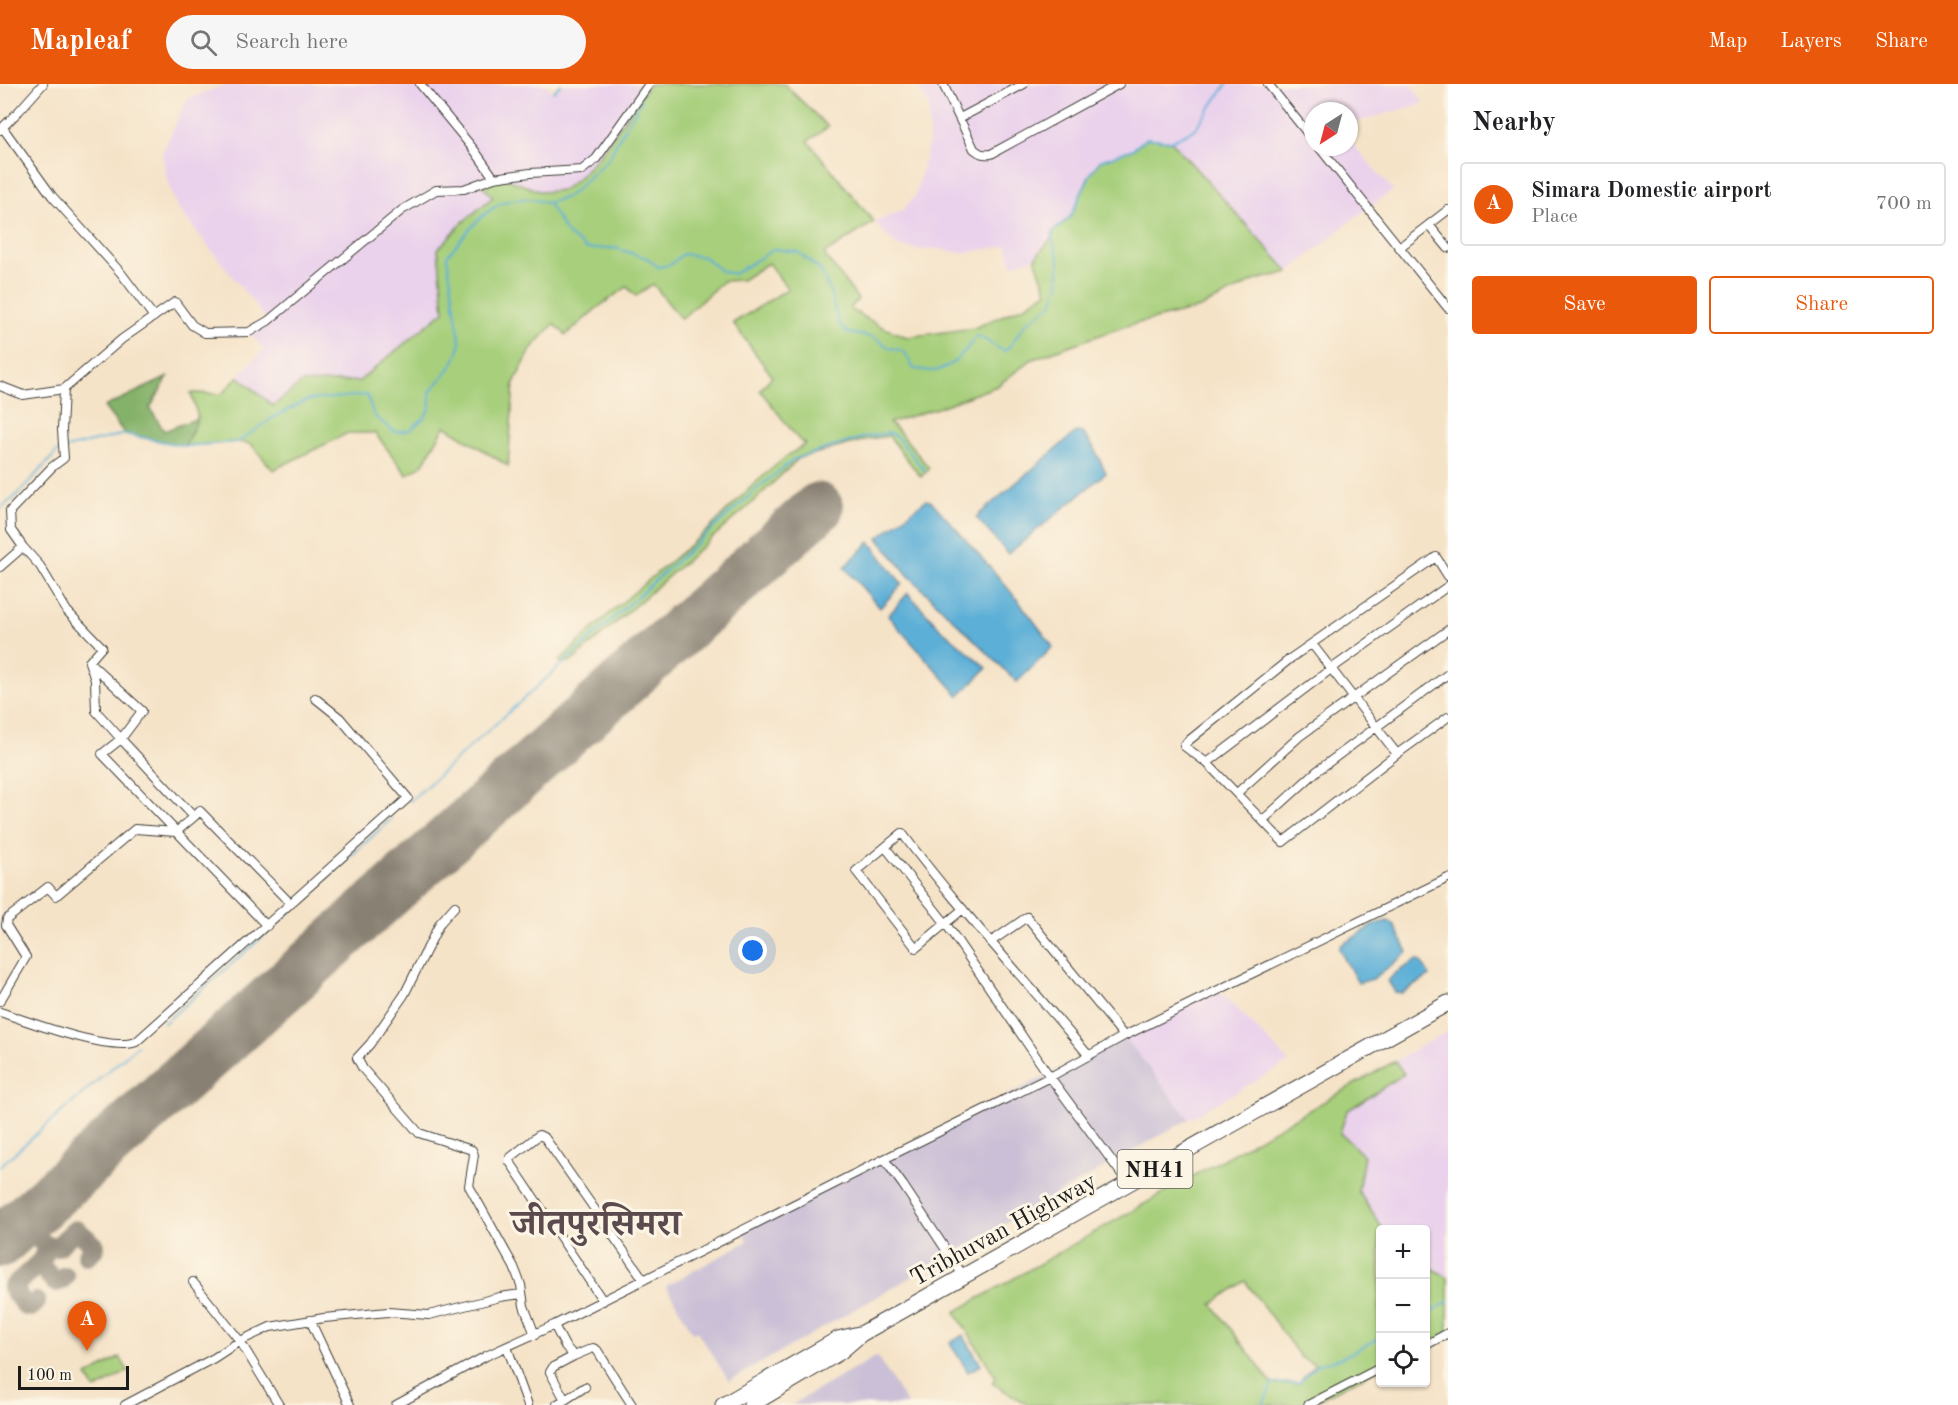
<!DOCTYPE html>
<html lang="en">
<head>
<meta charset="utf-8">
<style>
  :root { --surface:#fff; --page:#f6f6f6; --text:#202124; --muted:#757577; --line:#e0e0e0; --accent:#ea580c }
  body { margin:0; font-family:"Old Standard TT","Noto Serif Devanagari",serif; background:var(--page); color:var(--text) }
  .controls { position:absolute; right:18px; bottom:18px; display:grid; overflow:hidden; border-radius:6px; box-shadow:0 2px 4px #0004 }
  .controls button { width:54px; height:54px; display:grid; place-items:center; padding:0; border:0; border-bottom:2px solid var(--line); background:var(--surface); color:var(--text); font:30px sans-serif }
  .compass { position:absolute; left:1304px; top:18px; width:54px; height:54px; border-radius:50%; background:var(--surface); box-shadow:0 2px 4px #0004; rotate:216deg }
  .scale { position:absolute; left:18px; bottom:15px; width:111px; box-sizing:border-box; padding-left:6px; border:3px solid #1c1c1c; border-top:0; font-size:16px; line-height:21px; white-space:nowrap; color:#1c1c1c; -webkit-text-stroke:4px #fcf5e5; paint-order:stroke }
  .you { position:absolute; left:753px; top:867px; width:21px; height:21px; margin:-15px; border:4px solid #fff; border-radius:50%; background:#1a73e8; box-shadow:0 0 0 9px #1a73e833 }
  .badge { display:grid; place-items:center; width:39px; height:39px; border-radius:50%; background:var(--accent); color:#fff; font-size:20px; font-weight:700 }
  .pin { position:absolute; translate:-50% -50px; filter:drop-shadow(0 2px 3px #0008) }
  .pin::after { content:''; position:absolute; top:32px; width:21px; height:18px; background:inherit; clip-path:polygon(0 0,100% 0,50% 100%) }
  .list { margin:0; padding:0; list-style:none }
  h2 { display:flex; justify-content:space-between; align-items:center; height:78px; margin:0; padding:0 24px; font-size:26px }
  h2 small { font-size:20px; font-weight:400; color:var(--muted) }
  .list li { display:grid; grid-template-columns:39px 1fr auto; gap:18px; align-items:center; box-sizing:border-box; height:84px; margin:0 12px 12px; padding:0 12px; border:2px solid var(--line); border-radius:6px }
  .list b { display:block; font-size:22px; white-space:nowrap }
  .list p { margin:0; font-size:20px; white-space:nowrap; color:var(--muted) }
  .list em { font-size:20px; font-style:normal; color:var(--muted) }
  .actions { display:flex; gap:12px; padding:18px 24px }
  .actions a { flex:1; padding:14px 0; border:2px solid var(--accent); border-radius:6px; text-align:center; font-size:21px; color:var(--accent) }
  .actions .main { background:var(--accent); color:#fff }
  .icon { flex:none; width:33px; height:33px; fill:none; stroke:currentColor; stroke-width:2; stroke-linecap:round; stroke-linejoin:round }
  .map { position:relative; flex:none; width:1448px; height:1321px; overflow:hidden }
  header { display:flex; align-items:center; gap:36px; box-sizing:border-box; height:84px; padding:0 30px; background:var(--accent); color:#fff }
  header strong { font-size:28px }
  nav { display:flex; gap:33px; margin-inline-start:auto; font-size:21px }
  .search { width:420px; height:54px; background:var(--page); display:flex; align-items:center; gap:15px; box-sizing:border-box; padding:0 21px; border-radius:33px; color:var(--muted); font-size:22px }
  main { display:flex }
  aside { flex:1; background:var(--surface) }
  .map>svg:first-child { display:block }
  .built { fill:#ead1ec }
  .industrial { fill:#cabfd6 }
  .green { fill:#a7cf7b; stroke:#62764c; stroke-width:1.5; fill-rule:evenodd }
  .forest { fill:#85b26b; stroke:#506744; stroke-width:1.5 }
  .water { fill:#5cafd7; stroke:#3c667a; stroke-width:1.5 }
  .lines { fill:none; stroke-linecap:round; stroke-linejoin:round }
  .stream { stroke:#5cafd7; stroke-width:2 }
  .taxiway { stroke:#888072; stroke-width:20 }
  .runway { stroke:#888072; stroke-width:51 }
  .street-casing { stroke:#3d3a36; stroke-width:10 }
  .highway-casing { stroke:#3d3a36; stroke-width:17 }
  .street { stroke:#fff; stroke-width:8 }
  .highway { stroke:#fff; stroke-width:15 }
  .labels { text-anchor:middle; stroke-width:6; stroke-linejoin:round; paint-order:stroke }
  .shield { fill:#fcf5e5; stroke:#5f5d58; stroke-width:1.5 }
  .shield-label { font-size:22px; font-weight:bold; fill:#1c1c1c }
  .street-label { font-size:24px; fill:#1c1c1c; stroke:#fcf5e5 }
  .town-label { font-size:36px; font-weight:bold; fill:#5b4a4e; stroke:#fcf5e5 }
</style>
</head>
<body>
<header>
<strong>Mapleaf</strong>
<div class="search"><svg class="icon" aria-label="search" viewBox="0 0 24 24"><circle cx="10" cy="10" r="6"/><path d="M15 15l6 6"/></svg>Search here</div>
<nav><a>Map</a><a>Layers</a><a>Share</a></nav>
</header>
<main>
<div class="map">
<svg width="1448" height="1321" viewBox="0 0 1448 1321">
  <rect width="100%" height="100%" fill="#fcf5e5"/>
  <filter id="ink" filterUnits="userSpaceOnUse"><feTurbulence type="fractalNoise" baseFrequency=".0167" numOctaves="2"/><feDisplacementMap in="SourceGraphic" scale="12" xChannelSelector="R" yChannelSelector="G"/><feConvolveMatrix kernelMatrix="1 2 1 2 8 2 1 2 1" color-interpolation-filters="sRGB"/></filter>
  <filter id="wash" filterUnits="userSpaceOnUse"><feTurbulence type="fractalNoise" baseFrequency=".008" numOctaves="4" result="noise"/><feDisplacementMap in="SourceGraphic" scale="24" xChannelSelector="R" yChannelSelector="G"/><feGaussianBlur stdDeviation="1.35" result="paint"/><feColorMatrix in="noise" values="0 0 0 0 0 0 0 0 0 0 0 0 0 0 0 0 0 1.4 0 .05"/><feComposite in="paint" operator="in"/></filter>
  <g filter="url(#wash)">
    <rect width="100%" height="100%" fill="#f5e3c8"/>
    <path class="built" d="M 227,0 L 546,0 L 553,8 L 561,0 L 649,0 L 600,72 L 578,94 L 563,106 L 542,108 L 513,96 L 478,98 L 493,113 L 464,137 L 438,165 L 444,227 L 359,297 L 302,299 L 273,322 L 238,292 L 264,266 L 249,248 L 268,237 L 177,123 L 167,96 L 162,69 L 187,15 Z
      M 915,0 L 1411,0 L 1424,19 L 1349,40 L 1349,27 L 1313,27 L 1313,63 L 1349,63 L 1349,56 L 1393,106 L 1357,132 L 1289,188 L 1171,57 L 1147,54 L 1133,65 L 1100,77 L 1089,92 L 1071,132 L 1053,148 L 1052,154 L 1035,174 L 1012,181 L 1007,162 L 961,169 L 939,165 L 921,166 L 897,162 L 874,138 L 903,126 L 915,112 L 920,93 L 929,58 L 929,22 Z
      M 1219,906 L 1289,978 L 1189,1035 L 1124,952 Z
      M 1448,947 L 1448,1194 L 1426,1180 L 1426,1146 L 1383,1145 L 1358,1107 L 1364,1072 L 1340,1050 L 1347,1027 L 1404,990 L 1395,977 Z"/>
    <path class="industrial" d="M 1124,952 L 1189,1035 L 729,1297 L 697,1247 L 693,1249 L 666,1202 L 748,1157 L 742,1147 Z
      M 877,1272 L 908,1321 L 791,1321 Z"/>
    <path class="green" d="M 649,0 L 784,0 L 828,43 L 808,57 L 874,138 L 824,170 L 858,215 L 850,225 L 882,243 L 907,253 L 974,244 L 1027,221 L 1047,208 L 1035,174 L 1052,154 L 1053,148 L 1071,132 L 1089,92 L 1100,77 L 1133,65 L 1147,54 L 1171,57 L 1289,188 L 1256,196 L 1200,224 L 1126,242 L 1057,266 L 1031,276 L 997,302 L 940,323 L 889,339 L 898,346 L 929,384 L 921,393 L 889,352 L 869,355 L 799,374 L 753,418 L 572,577 L 563,579 L 559,577 L 611,528 L 710,444 L 754,400 L 788,371 L 806,360 L 799,356 L 760,306 L 772,292 L 733,239 L 788,205 L 768,179 L 742,196 L 723,197 L 681,235 L 653,200 L 636,212 L 627,203 L 597,224 L 566,251 L 554,240 L 532,264 L 514,299 L 508,382 L 445,342 L 423,380 L 407,391 L 375,349 L 348,349 L 273,386 L 251,360 L 238,358 L 185,362 L 198,334 L 191,309 L 222,310 L 238,292 L 273,322 L 302,299 L 359,297 L 444,227 L 438,165 L 464,137 L 493,113 L 478,97 L 507,95 L 542,108 L 563,106 L 578,94 L 601,69 Z
      M 1395,977 L 1404,990 L 1347,1027 L 1340,1049 L 1364,1072 L 1358,1107 L 1383,1145 L 1380,1146 L 1380,1284 L 1308,1321 L 1028,1321 L 992,1299 L 996,1293 L 955,1228 ZM 1245,1197 L 1301,1274 L 1315,1280 L 1299,1299 L 1272,1300 L 1212,1220 Z
      M 1426,1180 L 1448,1194 L 1448,1249 L 1426,1261 Z
      M 120,1273 L 128,1287 L 95,1306 L 87,1292 Z"/>
    <path class="forest" d="M 168,293 L 150,324 L 164,347 L 198,334 L 185,362 L 125,350 L 104,323 Z"/>
    <path class="water" d="M 1076,348 L 1083,349 L 1094,364 L 1106,389 L 1008,470 L 976,433 Z
      M 926,416 L 932,418 C 974,465 1017,511 1053,563 L 1017,598 L 908,491 L 878,454 Z
      M 870,458 L 902,500 L 880,524 L 844,483 Z
      M 908,509 L 940,544 L 987,584 L 959,612 L 888,532 Z
      M 1388,837 L 1394,841 L 1408,868 L 1373,895 L 1358,899 L 1339,865 L 1341,861 L 1378,839 Z
      M 1417,876 L 1422,879 L 1430,892 L 1402,909 L 1395,908 L 1388,897 L 1395,889 Z
      M 963,1251 L 981,1281 L 968,1288 L 950,1259 Z"/>
    <g class="lines">
      <path class="stream" d="M 553,8 L 561,0
        M 548,119 L 567,113 L 580,102 L 610,73 L 616,59 L 642,16
        M 66,364 L 125,350 L 185,362 L 238,358 L 274,333 L 308,316 L 367,311 L 374,332 L 395,348 L 410,346 L 425,333 L 430,324 L 430,308 C 442,293 459,278 460,258 L 447,172 C 466,150 489,115 520,115 C 529,114 539,117 548,119 L 567,150 L 587,165 L 615,164 L 647,174 L 658,183 L 670,181 L 683,170 L 704,173 L 721,187 L 734,190 L 774,165 L 798,168 L 821,187 L 831,210 L 838,239 L 848,249 L 873,253 L 890,264 L 904,267 L 914,285 C 920,285 928,287 934,287 C 952,284 967,266 976,252 C 986,254 994,263 1004,267 L 1010,262 L 1025,240 L 1052,220 L 1059,201 L 1059,176 L 1052,154 L 1053,148 L 1071,132 L 1092,87 L 1100,77 L 1133,65 L 1147,54 L 1171,57 L 1195,45 L 1227,0
        M 0,424 L 14,414 L 57,368 L 61,366
        M 410,717 L 758,404 L 794,375 L 865,353 L 889,349 L 896,352 L 925,387
        M 163,940 L 270,846 L 391,735
        M 0,1082 L 138,961
        M 1426,1231 L 1448,1218
        M 1263,1321 L 1272,1300 L 1299,1299 L 1316,1281 L 1341,1274 L 1380,1254"/>
      <path class="taxiway" d="M 35,1127 C 32,1143 35,1150 45,1162 L 57,1163 L 74,1147 L 77,1146 L 95,1162 L 95,1164 L 87,1172
        M 46,1167 L 41,1177 L 41,1182 L 55,1198 L 60,1197 L 65,1192
        M 36,1218 L 31,1223 L 26,1222 L 12,1204 L 41,1177"/>
      <path class="runway" d="M 0,1158 L 818,424"/>
    </g>
  </g>
  <g filter="url(#ink)">
    <g class="lines">
      <defs>
        <path id="street" d="M 420,0 L 475,67 L 494,94 L 530,89 L 582,86 L 596,75 L 649,0
          M 943,0 L 974,65 C 980,70 983,71 991,70 L 1119,0
          M 1268,0 L 1313,56
          M 960,34 L 1024,0
          M 3,44 L 52,112 L 121,189 L 154,233
          M 0,46 L 19,27 L 43,0
          M 1319,63 L 1448,224
          M 1429,141 L 1448,164
          M 1400,163 L 1448,126
          M 0,302 L 23,311 L 64,305 L 122,255 L 175,218 L 192,241 L 205,249 L 249,248 L 268,237 L 402,126 L 436,106 L 464,105 L 494,94
          M 23,463 L 11,446 L 10,427 L 52,383 L 64,374 L 62,346 L 64,305
          M 0,483 L 23,463 L 40,482 L 67,527 L 102,563 L 89,578
          M 1448,492 L 1436,473 L 1291,574 L 1187,658 L 1184,662 L 1207,679 L 1283,758 L 1397,670 L 1448,633
          M 1312,560 L 1397,670
          M 1207,679 L 1331,585 L 1448,502
          M 1237,709 L 1300,652 L 1448,546
          M 194,733 L 200,727 L 291,820
          M 1263,736 L 1317,687 L 1448,590
          M 886,764 L 946,840 L 1050,993 L 1129,1100
          M 455,822 L 440,839 L 404,911 L 370,960 L 357,974 L 363,985 L 419,1049 L 472,1066 L 474,1071 L 469,1102 L 514,1183 L 521,1201 L 524,1222 L 535,1251
          M 963,825 L 916,864 L 856,787 L 902,749 C 960,827 1027,897 1089,972
          M 992,857 L 1027,833 L 1124,952
          M 0,917 L 26,873 L 6,841 L 7,835 L 48,803 L 56,812 L 135,745 L 176,748 L 194,733 L 121,655 L 142,627 L 89,578 L 95,596 L 96,627 L 121,655 L 102,670 L 267,842
          M 0,928 C 29,938 110,968 136,958 L 408,714 L 340,634 L 315,614
          M 884,1075 L 1050,993 L 1124,952 L 1448,794
          M 193,1198 L 240,1257 L 279,1321
          M 603,1217 L 510,1078 L 510,1074 L 539,1051 L 545,1054 L 644,1196
          M 310,1236 L 350,1321
          M 554,1241 L 565,1262 L 574,1272 L 593,1264 L 597,1266 L 632,1321
          M 1426,1261 L 1448,1249
          M 507,1263 L 528,1321
          M 565,1316 L 585,1303
          M 557,1320 L 565,1316 L 550,1288 L 553,1283 L 574,1272
          M 125,1321 L 214,1274 L 240,1257 L 270,1243 L 324,1234 L 388,1228 L 429,1231 L 500,1213 L 521,1210
          M 396,1321 L 486,1272 L 554,1241 L 884,1075 L 903,1101 L 964,1193
          M 1308,1321 L 1380,1284"/>
        <path id="highway" d="M 723,1321 L 838,1255 L 859,1250
          M 751,1321 L 840,1268 L 861,1250 L 1448,919"/>
      </defs>
      <use href="#street" class="street-casing"/>
      <use href="#highway" class="highway-casing"/>
      <use href="#street" class="street"/>
      <use href="#highway" class="highway"/>
    </g>
  </g>
  <g class="labels">
    <rect class="shield" x="1117.5" y="1066" width="75" height="38" rx="4.5"/>
    <g class="shield-label">
      <text x="1155" y="1093">NH41</text>
    </g>
    <g class="street-label">
      <text transform="translate(1003 1145) rotate(-29)" y="8">Tribhuvan Highway</text>
    </g>
    <g class="town-label">
      <text x="596" y="1151">जीतपुरसिमरा</text>
    </g>
  </g>
</svg>
<div class="controls">
<button>+</button>
<button>−</button>
<button><svg class="icon" aria-label="locate" viewBox="0 0 24 24"><circle cx="12" cy="12" r="6"/><path d="M12 2v4M12 18v4M2 12h4M18 12h4"/></svg></button>
</div>
<svg class="compass" viewBox="-18 -18 36 36"><path d="M0-13l5 13h-10z" fill="#e53935"/><path d="M0 13l5-13h-10z" fill="#757577"/></svg>
<div class="scale">100 m</div>
<div class="you"></div>
<div class="pin badge" style="left:87px;top:1267px">A</div>
</div>
<aside>
<h2>Nearby<small></small></h2>
<ul class="list">
<li><span class="badge">A</span><div><b>Simara Domestic airport</b><p>Place</p></div><em>700 m</em></li>
</ul>
<div class="actions"><a class="main">Save</a><a>Share</a></div>
</aside>
</main>
</body>
</html>
